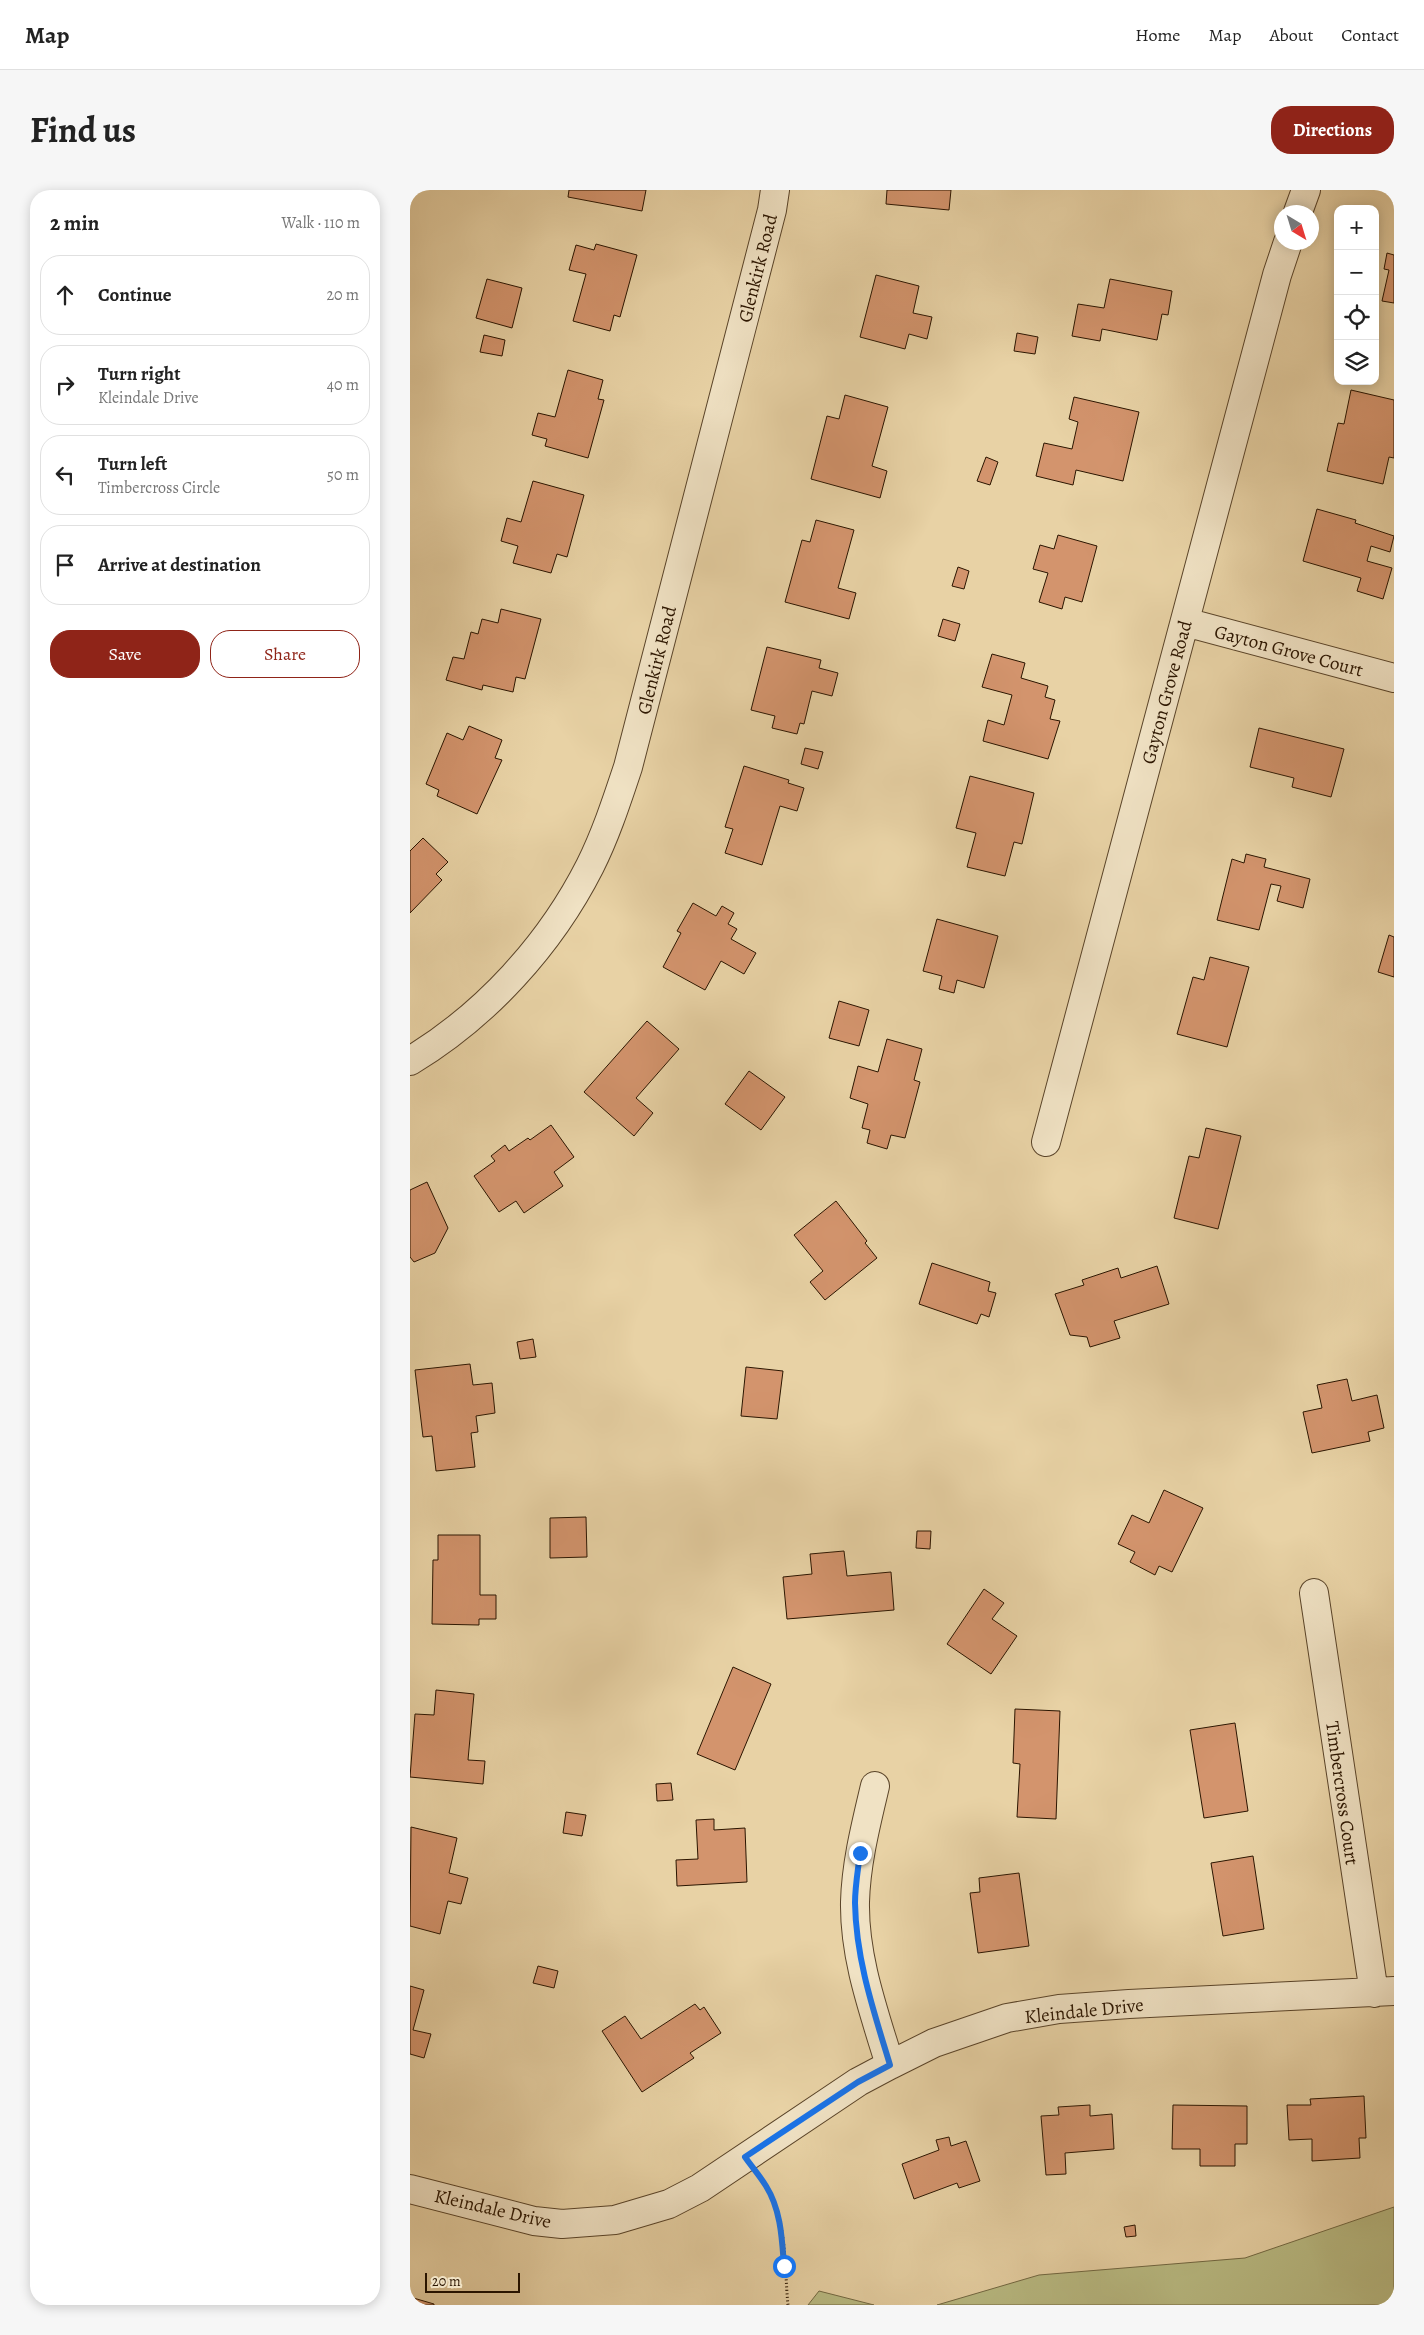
<!DOCTYPE html>
<html lang="en">
<head>
<meta charset="utf-8">
<style>
  :root { --surface:#fff; --page:#f6f6f6; --text:#222; --muted:#767676; --line:#e0e0e0; --accent:#8f2418 }
  body { margin:0; font-family:Alegreya,serif; background:var(--page); color:var(--text) }
  .controls { position:absolute; right:15px; top:15px; display:grid; overflow:hidden; border-radius:10px; box-shadow:0 2px 12px #0003 }
  .controls button { width:45px; height:45px; display:grid; place-items:center; padding:0; border:0; border-bottom:1px solid var(--line); background:var(--surface); color:var(--text); font:25px sans-serif }
  .compass { position:absolute; left:864px; top:15px; width:45px; height:45px; border-radius:50%; background:var(--surface); box-shadow:0 2px 12px #0003; rotate:142deg }
  .scale { position:absolute; left:15px; bottom:12px; width:95px; box-sizing:border-box; padding-left:5px; border:2px solid #2b1500; border-top:0; font-size:14px; line-height:18px; white-space:nowrap; color:#2b1500; -webkit-text-stroke:4px #f0e2c4; paint-order:stroke }
  .stop { position:absolute; width:15px; height:15px; margin:-11px; border:4px solid #1a73e8; border-radius:50%; background:#fff }
  .stop.end { background:#1a73e8; border-color:#fff; box-shadow:0 1px 5px #0008 }
  .list { margin:0; padding:0; list-style:none }
  h2 { display:flex; justify-content:space-between; align-items:center; height:65px; margin:0; padding:0 20px; font-size:21px }
  h2 small { font-size:16px; font-weight:400; color:var(--muted) }
  .list li { display:grid; grid-template-columns:32px 1fr auto; gap:15px; align-items:center; box-sizing:border-box; height:80px; margin:0 10px 10px; padding:0 10px; border:1px solid var(--line); border-radius:20px }
  .list b { display:block; font-size:19px; white-space:nowrap }
  .list p { margin:0; font-size:16px; white-space:nowrap; color:var(--muted) }
  .list em { font-size:16px; font-style:normal; color:var(--muted) }
  .actions { display:flex; gap:10px; padding:15px 20px }
  .actions a { flex:1; padding:11px 0; border:1px solid var(--accent); border-radius:20px; text-align:center; font-size:18px; color:var(--accent) }
  .actions .main { background:var(--accent); color:#fff }
  .icon { flex:none; width:28px; height:28px; fill:none; stroke:currentColor; stroke-width:2; stroke-linecap:round; stroke-linejoin:round }
  .map { position:relative; flex:none; width:984px; height:2115px; overflow:hidden; border-radius:20px }
  header { display:flex; align-items:center; gap:30px; box-sizing:border-box; height:70px; padding:0 25px; background:var(--surface); border-bottom:1px solid var(--line) }
  header strong { font-size:24px }
  nav { display:flex; gap:28px; margin-inline-start:auto; font-size:18px }
  .intro { display:flex; align-items:center; justify-content:space-between; box-sizing:border-box; height:120px; padding:0 30px }
  h1 { margin:0; font-size:35px }
  .button { padding:12px 22px; border-radius:20px; background:var(--accent); color:#fff; font-size:18px; font-weight:700 }
  main { display:flex; gap:30px; padding:0 30px }
  aside { flex:1; background:var(--surface); border-radius:20px; box-shadow:0 2px 12px #0003 }
  .map>svg:first-child { display:block }
  .green { fill:#b9bb83; stroke:#726842 }
  .building { fill:#d3946d; stroke:#2b1500 }
  .lines { fill:none; stroke-linecap:round; stroke-linejoin:round }
  .minor-casing { stroke:#5a4429; stroke-width:30 }
  .path { stroke:#2b1500; stroke-width:3; stroke-dasharray:1 2.5; stroke-linecap:butt }
  .minor { stroke:#f0e2c4; stroke-width:28 }
  .route { stroke:#1a73e8; stroke-width:6 }
  .labels { text-anchor:middle; stroke-width:4.5; stroke-linejoin:round; paint-order:stroke }
  .street-label { font-size:19px; fill:#2b1500; stroke:#f0e2c4 }
</style>
</head>
<body>
<header>
<strong>Map</strong>
<nav><a>Home</a><a>Map</a><a>About</a><a>Contact</a></nav>
</header>
<div class="intro"><h1>Find us</h1><a class="button">Directions</a></div>
<main>
<aside>
<h2>2 min<small>Walk · 110 m</small></h2>
<ul class="list">
<li><svg class="icon" aria-label="ahead" viewBox="0 0 24 24"><path d="M12 20V5M6 11l6-6 6 6"/></svg><div><b>Continue</b></div><em>20 m</em></li>
<li><svg class="icon" aria-label="right" viewBox="0 0 24 24"><path d="M7 20v-9h11M14 6l5 5-5 5"/></svg><div><b>Turn right</b><p>Kleindale Drive</p></div><em>40 m</em></li>
<li><svg class="icon" aria-label="left" viewBox="0 0 24 24"><path d="M17 20v-9H6M10 6l-5 5 5 5"/></svg><div><b>Turn left</b><p>Timbercross Circle</p></div><em>50 m</em></li>
<li><svg class="icon" aria-label="arrive" viewBox="0 0 24 24"><path d="M6 21V4h12l-3 4 3 4H6"/></svg><div><b>Arrive at destination</b></div></li>
</ul>
<div class="actions"><a class="main">Save</a><a>Share</a></div>
</aside>
<div class="map">
<svg width="984" height="2115" viewBox="0 0 984 2115">
  <rect width="100%" height="100%" fill="#e8d2a5"/>
  <filter id="stains"><feTurbulence type="fractalNoise" baseFrequency=".004" numOctaves="4"/><feColorMatrix values="0 0 0 0 .2 0 0 0 0 .09 0 0 0 0 .02 0 0 0 .5 -.17"/></filter>
  <radialGradient id="worn" r=".72"><stop offset=".6" stop-color="#630" stop-opacity="0"/><stop offset="1" stop-color="#630" stop-opacity=".3"/></radialGradient>
  <path class="green" d="M 984,2017 L 984,2115 L 527,2115 L 629,2085 L 835,2068 Z
    M 409,2101 L 464,2115 L 398,2115 Z"/>
  <path class="building" d="M 159,0 L 236,0 L 232,21 L 158,7 Z
    M 477,0 L 541,0 L 539,20 L 476,14 Z
    M 186,54 L 227,65 L 210,127 L 204,125 L 200,141 L 163,131 L 176,84 L 159,80 L 166,55 L 184,60 Z
    M 977,63 L 984,65 L 984,113 L 972,111 L 979,80 L 974,79 Z
    M 466,85 L 509,96 L 503,123 L 522,127 L 517,149 L 499,144 L 495,159 L 450,147 Z
    M 77,89 L 112,98 L 102,138 L 66,128 Z
    M 700,89 L 762,101 L 758,125 L 752,124 L 747,150 L 692,139 L 690,151 L 662,146 L 668,114 L 694,118 Z
    M 607,143 L 628,147 L 625,164 L 604,161 Z
    M 74,145 L 95,150 L 92,166 L 70,162 Z
    M 158,180 L 193,190 L 188,209 L 194,210 L 178,268 L 135,256 L 137,249 L 122,245 L 128,223 L 145,227 Z
    M 941,200 L 984,210 L 984,268 L 979,267 L 973,294 L 917,281 L 928,233 L 934,234 Z
    M 435,205 L 478,217 L 462,276 L 477,281 L 470,308 L 401,289 L 417,226 L 429,229 Z
    M 664,207 L 729,222 L 713,291 L 666,280 L 663,295 L 626,286 L 634,253 L 662,259 L 668,232 L 659,229 Z
    M 576,267 L 588,272 L 580,295 L 567,291 Z
    M 123,291 L 174,305 L 157,367 L 147,364 L 141,383 L 103,373 L 108,356 L 91,351 L 97,328 L 111,332 Z
    M 907,319 L 946,330 L 945,333 L 984,346 L 980,362 L 961,356 L 957,371 L 982,378 L 973,409 L 947,401 L 951,388 L 893,371 Z
    M 406,330 L 444,340 L 428,398 L 446,403 L 439,429 L 375,412 L 392,350 L 400,352 Z
    M 648,345 L 687,356 L 672,412 L 655,407 L 652,419 L 629,412 L 638,383 L 623,379 L 630,355 L 644,359 Z
    M 548,377 L 559,381 L 554,399 L 542,396 Z
    M 91,419 L 131,429 L 115,489 L 106,487 L 103,502 L 73,495 L 72,500 L 36,490 L 43,467 L 54,469 L 61,442 L 68,444 L 72,429 L 88,433 Z
    M 533,429 L 550,434 L 545,451 L 528,446 Z
    M 357,457 L 411,470 L 409,478 L 428,483 L 422,506 L 402,501 L 394,534 L 390,533 L 387,544 L 362,538 L 365,526 L 341,520 Z
    M 582,464 L 615,473 L 611,488 L 638,496 L 635,507 L 645,510 L 640,529 L 650,531 L 638,569 L 573,551 L 578,530 L 594,535 L 602,505 L 572,497 Z
    M 59,536 L 92,550 L 85,568 L 92,570 L 67,624 L 27,606 L 29,600 L 16,594 L 37,543 L 53,550 Z
    M 849,538 L 934,559 L 921,607 L 882,597 L 884,588 L 840,577 Z
    M 395,558 L 413,562 L 408,579 L 391,574 Z
    M 334,576 L 379,590 L 378,593 L 394,598 L 387,621 L 370,616 L 352,675 L 315,663 L 323,639 L 315,637 Z
    M 560,586 L 624,603 L 612,654 L 604,652 L 595,686 L 557,677 L 566,643 L 546,638 Z
    M 13,648 L 38,672 L 26,684 L 32,690 L 0,723 L 0,661 Z
    M 836,664 L 856,669 L 854,677 L 900,689 L 893,718 L 867,711 L 871,696 L 861,694 L 849,740 L 807,730 L 822,669 L 834,673 Z
    M 283,713 L 306,726 L 312,716 L 324,723 L 318,734 L 327,739 L 321,749 L 346,763 L 334,784 L 311,771 L 295,800 L 253,777 L 271,743 L 267,741 Z
    M 527,729 L 588,746 L 574,798 L 547,790 L 544,803 L 529,799 L 532,786 L 513,781 Z
    M 979,745 L 984,747 L 984,787 L 968,782 Z
    M 800,767 L 839,777 L 817,857 L 767,844 L 783,787 L 794,790 Z
    M 429,811 L 459,820 L 449,856 L 419,848 Z
    M 237,831 L 269,859 L 226,908 L 243,923 L 224,946 L 174,902 Z
    M 477,849 L 512,859 L 504,890 L 510,892 L 495,948 L 481,945 L 477,959 L 457,953 L 460,940 L 452,938 L 458,914 L 440,908 L 448,876 L 468,882 Z
    M 339,881 L 375,907 L 351,940 L 315,914 Z
    M 141,935 L 164,967 L 144,982 L 153,996 L 114,1023 L 106,1011 L 89,1022 L 64,986 L 85,971 L 81,966 L 95,955 L 99,961 L 118,948 L 120,950 Z
    M 796,938 L 831,946 L 808,1039 L 764,1028 L 779,966 L 789,968 Z
    M 17,992 L 38,1038 L 25,1063 L 4,1072 L 0,1067 L 0,1000 Z
    M 426,1011 L 457,1051 L 455,1053 L 467,1068 L 415,1110 L 400,1092 L 413,1081 L 384,1045 Z
    M 522,1073 L 580,1092 L 578,1101 L 586,1103 L 579,1127 L 571,1124 L 567,1134 L 509,1114 Z
    M 747,1076 L 759,1114 L 704,1131 L 710,1148 L 680,1157 L 677,1147 L 660,1145 L 645,1104 L 674,1095 L 672,1090 L 708,1078 L 711,1088 Z
    M 123,1149 L 126,1167 L 110,1169 L 107,1152 Z
    M 60,1174 L 63,1195 L 82,1193 L 85,1223 L 66,1226 L 68,1242 L 61,1243 L 65,1277 L 26,1281 L 22,1246 L 13,1247 L 5,1180 Z
    M 336,1177 L 373,1181 L 367,1229 L 331,1226 Z
    M 937,1189 L 942,1211 L 967,1205 L 974,1238 L 958,1242 L 960,1251 L 902,1263 L 893,1222 L 912,1218 L 907,1195 Z
    M 754,1300 L 793,1318 L 762,1382 L 749,1376 L 745,1385 L 720,1372 L 725,1362 L 708,1354 L 722,1325 L 739,1333 Z
    M 176,1327 L 177,1367 L 140,1368 L 140,1328 Z
    M 507,1341 L 521,1341 L 520,1359 L 506,1358 Z
    M 28,1345 L 70,1345 L 70,1405 L 86,1405 L 86,1429 L 69,1429 L 69,1435 L 22,1434 L 23,1370 L 28,1370 Z
    M 434,1361 L 437,1386 L 481,1382 L 484,1420 L 377,1429 L 373,1387 L 402,1384 L 400,1364 Z
    M 574,1399 L 594,1413 L 582,1429 L 607,1446 L 581,1484 L 537,1454 Z
    M 323,1477 L 361,1494 L 325,1580 L 287,1564 Z
    M 26,1500 L 64,1504 L 58,1570 L 75,1571 L 73,1594 L 0,1587 L 5,1524 L 24,1525 Z
    M 605,1519 L 650,1521 L 646,1629 L 607,1627 L 610,1574 L 603,1573 Z
    M 825,1533 L 838,1621 L 794,1628 L 780,1540 Z
    M 261,1593 L 263,1610 L 247,1611 L 246,1594 Z
    M 156,1622 L 176,1625 L 172,1646 L 153,1643 Z
    M 304,1629 L 304,1640 L 335,1638 L 337,1692 L 267,1696 L 266,1670 L 288,1669 L 286,1630 Z
    M 1,1637 L 47,1648 L 39,1683 L 58,1688 L 51,1714 L 38,1711 L 30,1744 L 0,1736 Z
    M 843,1666 L 854,1739 L 813,1746 L 801,1673 Z
    M 609,1683 L 619,1756 L 568,1763 L 560,1703 L 570,1702 L 569,1688 Z
    M 128,1776 L 148,1781 L 144,1798 L 123,1793 Z
    M 0,1796 L 14,1800 L 3,1840 L 21,1844 L 14,1868 L 0,1864 Z
    M 285,1814 L 290,1820 L 294,1817 L 311,1843 L 280,1863 L 284,1868 L 232,1902 L 192,1841 L 215,1826 L 231,1849 Z
    M 954,1906 L 956,1948 L 949,1948 L 950,1968 L 902,1971 L 902,1949 L 879,1950 L 877,1915 L 901,1915 L 900,1909 Z
    M 680,1915 L 680,1926 L 702,1924 L 704,1959 L 655,1963 L 656,1984 L 636,1985 L 631,1926 L 649,1925 L 648,1917 Z
    M 763,1915 L 837,1916 L 837,1954 L 825,1954 L 825,1976 L 790,1976 L 790,1959 L 762,1959 Z
    M 539,1947 L 541,1956 L 556,1951 L 570,1991 L 549,1998 L 547,1993 L 504,2009 L 492,1974 L 529,1960 L 526,1950 Z
    M 725,2035 L 726,2046 L 716,2047 L 714,2037 Z
    M 0,2107 L 24,2114 L 24,2115 L 0,2115 Z"/>
  <g class="lines">
    <defs>
      <path id="minor" d="M 888,22 L 896,0
        M 775,432 L 984,488
        M 0,871 C 76,825 140,755 180,676 C 196,644 207,610 218,577 L 362,20 L 365,0
        M 636,952 L 867,85 L 878,52
        M 904,1403 L 964,1803
        M 465,1596 C 456,1634 446,1673 445,1712 C 444,1768 464,1822 480,1875
        M 0,1999 L 124,2031 L 152,2034 L 205,2030 L 259,2014 L 290,1998 L 448,1892 L 480,1875 L 524,1853 L 597,1828 L 649,1819 L 719,1814 L 984,1801"/>
    </defs>
    <use href="#minor" class="minor-casing"/>
    <path class="path" d="M 353,1992 C 378,2025 374,2076 378,2115"/>
    <use href="#minor" class="minor"/>
  </g>
  <g class="lines">
    <path class="route" d="M 374,2076 C 372,2049 371,2020 356,1996 C 350,1986 342,1977 335,1967 L 448,1892 L 480,1875 C 464,1822 446,1770 445,1713 C 445,1697 448,1680 450,1663"/>
  </g>
  <g class="labels">
    <g class="street-label">
      <text transform="translate(347 78) rotate(-76)" y="7">Glenkirk Road</text>
      <text transform="translate(879 460) rotate(15)" y="7">Gayton Grove Court</text>
      <text transform="translate(246 470) rotate(-76)" y="7">Glenkirk Road</text>
      <text transform="translate(756 502) rotate(-75)" y="7">Gayton Grove Road</text>
      <text transform="translate(933 1603) rotate(82)" y="7">Timbercross Court</text>
      <text transform="translate(674 1820) rotate(-6)" y="7">Kleindale Drive</text>
      <text transform="translate(83 2018) rotate(13)" y="7">Kleindale Drive</text>
    </g>
  </g>
  <rect width="100%" height="100%" filter="url(#stains)"/>
  <rect width="100%" height="100%" fill="url(#worn)"/>
</svg>
<div class="controls">
<button>+</button>
<button>−</button>
<button><svg class="icon" aria-label="locate" viewBox="0 0 24 24"><circle cx="12" cy="12" r="6"/><path d="M12 2v4M12 18v4M2 12h4M18 12h4"/></svg></button>
<button><svg class="icon" aria-label="layers" viewBox="0 0 24 24"><path d="M12 4l9 5-9 5-9-5zM3 14l9 5 9-5"/></svg></button>
</div>
<svg class="compass" viewBox="-18 -18 36 36"><path d="M0-13l5 13h-10z" fill="#e53935"/><path d="M0 13l5-13h-10z" fill="#767676"/></svg>
<div class="scale">20 m</div>
<div class="stop" style="left:374px;top:2076px"></div>
<div class="stop end" style="left:450px;top:1663px"></div>
</div>
</main>
</body>
</html>
